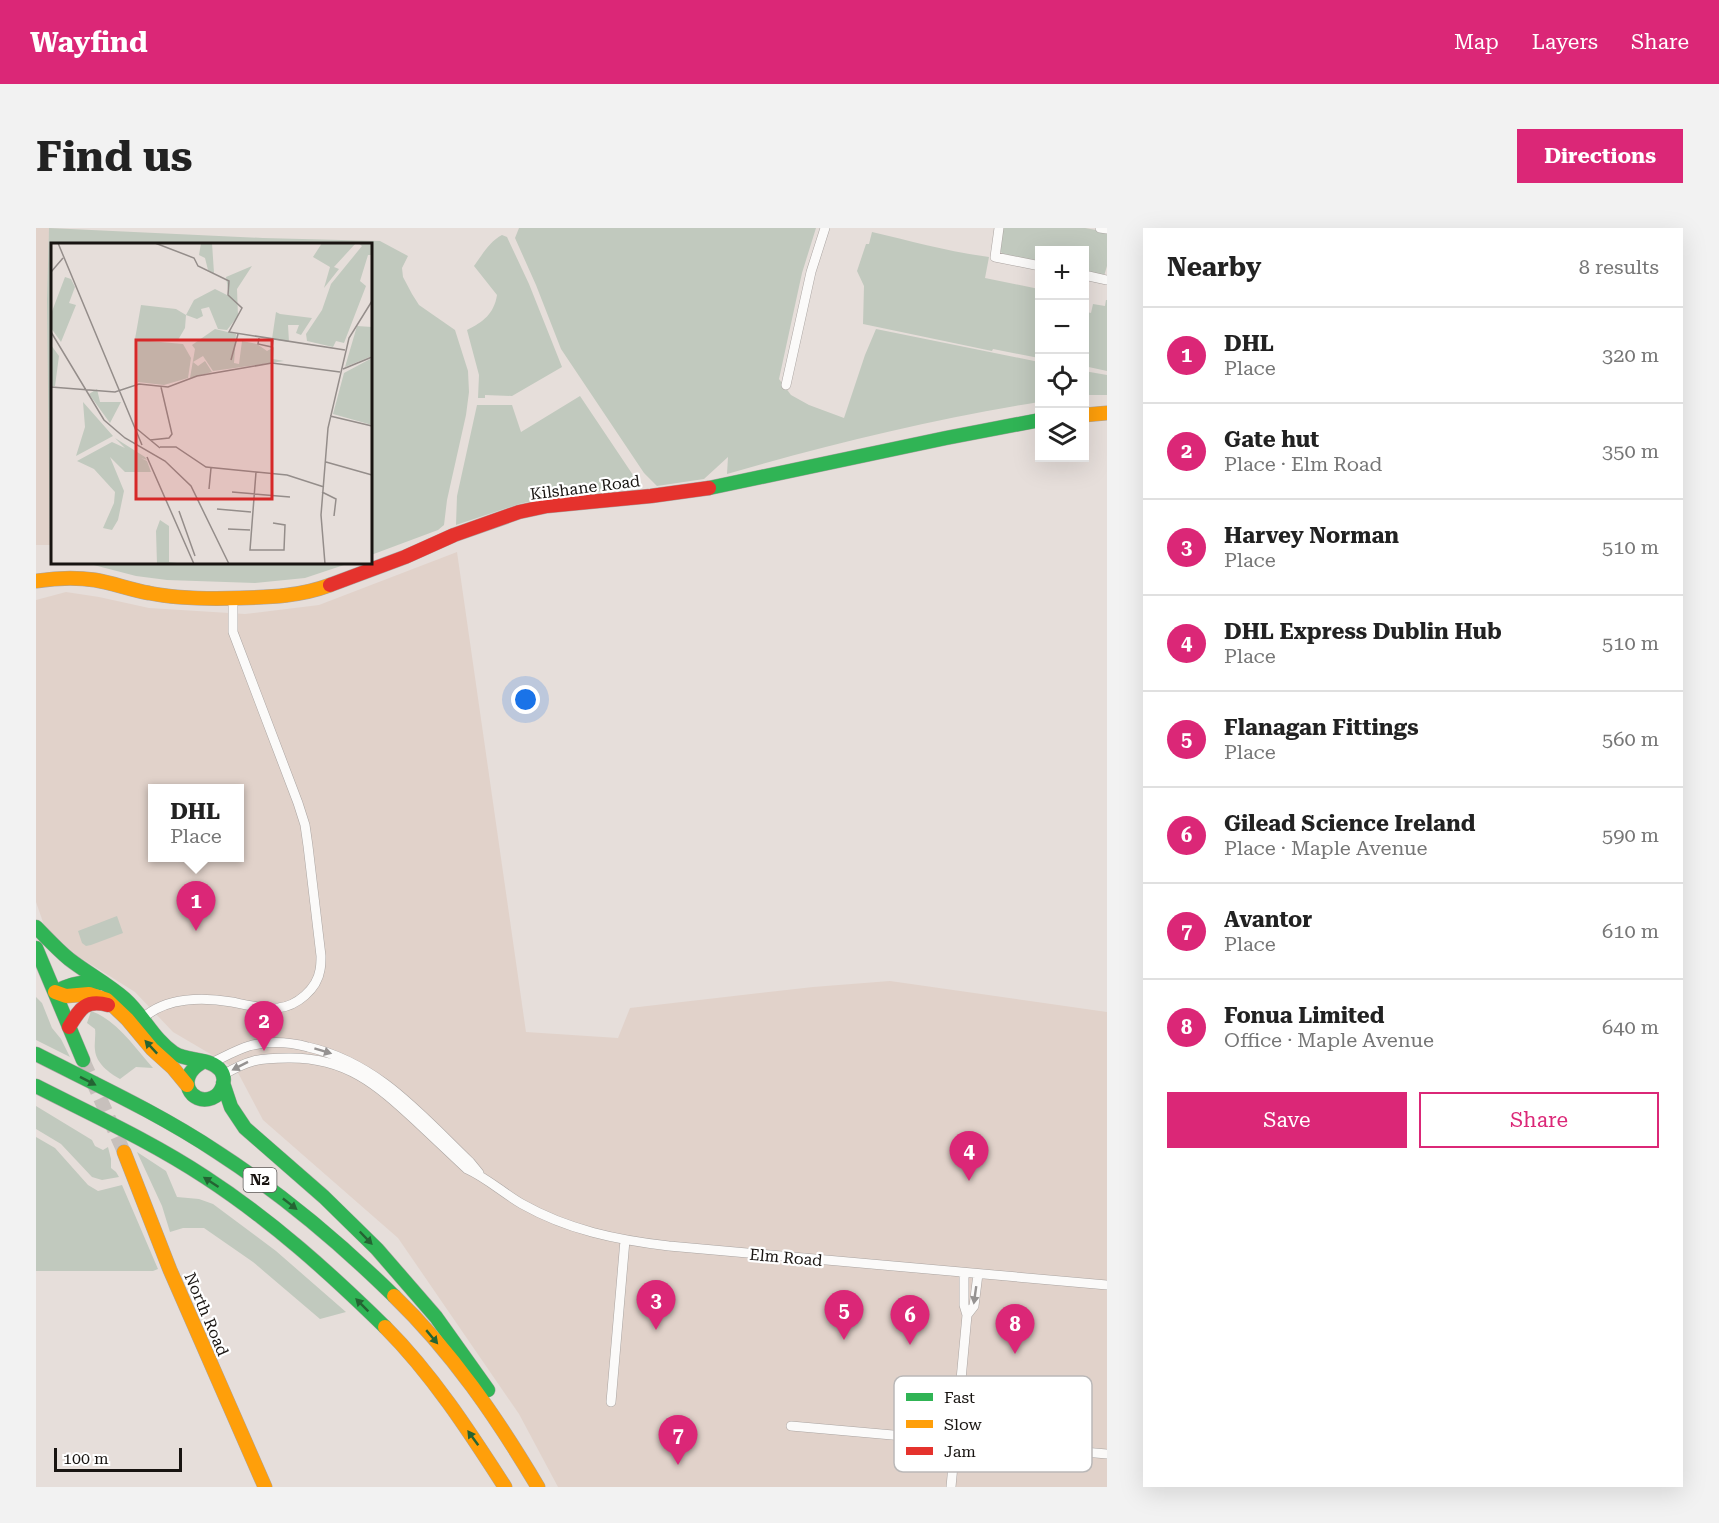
<!DOCTYPE html>
<html lang="en">
<head>
<meta charset="utf-8">
<style>
  :root { --surface:#fff; --page:#f2f2f2; --text:#222; --muted:#767676; --line:#e0e0e0; --accent:#db2777 }
  body { margin:0; font-family:"Roboto Serif",serif; background:var(--page); color:var(--text) }
  .controls { position:absolute; right:18px; top:18px; display:grid; overflow:hidden; border-radius:0px; box-shadow:0 6px 24px #0002 }
  .controls button { width:54px; height:54px; display:grid; place-items:center; padding:0; border:0; border-bottom:2px solid var(--line); background:var(--surface); color:var(--text); font:30px sans-serif }
  .scale { position:absolute; left:18px; bottom:15px; width:128px; box-sizing:border-box; padding-left:6px; border:3px solid #181411; border-top:0; font-size:16px; line-height:21px; white-space:nowrap; color:#181411; -webkit-text-stroke:4px #fff; paint-order:stroke }
  .you { position:absolute; left:490px; top:472px; width:21px; height:21px; margin:-15px; border:4px solid #fff; border-radius:50%; background:#1a73e8; box-shadow:0 0 0 9px #1a73e833 }
  .badge { display:grid; place-items:center; width:39px; height:39px; border-radius:50%; background:var(--accent); color:#fff; font-size:20px; font-weight:700 }
  .pin { position:absolute; translate:-50% -50px; filter:drop-shadow(0 2px 3px #0008) }
  .pin::after { content:''; position:absolute; top:32px; width:21px; height:18px; background:inherit; clip-path:polygon(0 0,100% 0,50% 100%) }
  .popup { position:absolute; left:112px; top:556px; width:96px; height:78px; box-sizing:border-box; display:grid; place-content:center; border-radius:0px; background:var(--surface); filter:drop-shadow(0 2px 4px #0005); font-size:20px; white-space:nowrap; color:var(--muted) }
  .popup b { font-size:22px; color:var(--text) }
  .popup::after { content:''; position:absolute; left:50%; top:100%; margin-left:-12px; border:12px solid transparent; border-top-color:var(--surface) }
  .list { margin:0; padding:0; list-style:none }
  h2 { display:flex; justify-content:space-between; align-items:center; height:78px; margin:0; padding:0 24px; font-size:26px }
  h2 small { font-size:20px; font-weight:400; color:var(--muted) }
  .list li { display:grid; grid-template-columns:39px 1fr auto; gap:18px; align-items:center; box-sizing:border-box; height:96px; padding:0 24px; border-top:2px solid var(--line) }
  .list b { display:block; font-size:22px; white-space:nowrap }
  .list p { margin:0; font-size:20px; white-space:nowrap; color:var(--muted) }
  .list em { font-size:20px; font-style:normal; color:var(--muted) }
  .actions { display:flex; gap:12px; padding:18px 24px }
  .actions a { flex:1; padding:14px 0; border:2px solid var(--accent); border-radius:0px; text-align:center; font-size:21px; color:var(--accent) }
  .actions .main { background:var(--accent); color:#fff }
  .icon { flex:none; width:33px; height:33px; fill:none; stroke:currentColor; stroke-width:2; stroke-linecap:round; stroke-linejoin:round }
  .map { position:relative; flex:none; width:1071px; height:1259px; overflow:hidden; border-radius:0px }
  header { display:flex; align-items:center; gap:36px; box-sizing:border-box; height:84px; padding:0 30px; background:var(--accent); color:#fff }
  header strong { font-size:28px }
  nav { display:flex; gap:33px; margin-inline-start:auto; font-size:21px }
  .intro { display:flex; align-items:center; justify-content:space-between; box-sizing:border-box; height:144px; padding:0 36px }
  h1 { margin:0; font-size:42px }
  .button { padding:15px 27px; border-radius:0px; background:var(--accent); color:#fff; font-size:21px; font-weight:700 }
  main { display:flex; gap:36px; padding:0 36px }
  aside { flex:1; background:var(--surface); border-radius:0px; box-shadow:0 6px 24px #0002 }
  .map>svg:first-child { display:block }
  .built { fill:#e1d2ca; fill-rule:evenodd }
  .green { fill:#c1c9be }
  .lines { fill:none; stroke-linecap:round; stroke-linejoin:round }
  .secondary-tunnel { stroke:#c7c0bc; stroke-width:14; stroke-dasharray:14 7; stroke-linecap:butt }
  .street-casing { stroke:#aaa4a1; stroke-width:10 }
  .fast-casing { stroke:#aaa4a1; stroke-width:15 }
  .slow-casing { stroke:#aaa4a1; stroke-width:15 }
  .jam-casing { stroke:#aaa4a1; stroke-width:15 }
  .street { stroke:#fbfaf9; stroke-width:9 }
  .fast { stroke:#30b455; stroke-width:14 }
  .slow { stroke:#ff9f0a; stroke-width:14 }
  .jam { stroke:#e5322d; stroke-width:14 }
  .oneway { fill:#246433 }
  .oneway2 { fill:#959291 }
  .labels { text-anchor:middle; stroke-width:4.5; stroke-linejoin:round; paint-order:stroke }
  .shield { fill:#fff; stroke:#5d5a58; stroke-width:1.5 }
  .shield-label { font-size:15px; font-weight:bold; fill:#181411 }
  .street-label { font-size:16px; fill:#181411; stroke:#fff }
  .inset-road { fill:none; stroke:#948d8a; stroke-width:1.5 }
  .view { fill:#d62828; fill-opacity:0.15; stroke:#d62828; stroke-width:3 }
  .inset-edge { fill:none; stroke:#181411; stroke-width:3 }
  .key { fill:#fff; stroke:#bab8b8; stroke-width:1.5 }
  .key-label { font-size:16px; fill:#181411 }
</style>
</head>
<body>
<header>
<strong>Wayfind</strong>
<nav><a>Map</a><a>Layers</a><a>Share</a></nav>
</header>
<div class="intro"><h1>Find us</h1><a class="button">Directions</a></div>
<main>
<div class="map">
<svg width="1071" height="1259" viewBox="0 0 1071 1259">
  <rect width="100%" height="100%" fill="#e6deda"/>
  <path class="built" d="M 0,0 L 13,0 L 11,72 L 14,317 L 0,317 Z
    M 421,324 L 490,804 L 582,810 L 594,780 L 777,759 L 854,753 L 1071,784 L 1071,1259 L 522,1259 L 483,1186 L 362,1010 L 227,892 L 200,841 L 137,804 L 99,764 L 40,727 L 8,697 L 0,674 L 0,372 L 30,364 L 63,369 L 113,380 L 209,386 L 283,377 ZM 116,560 L 204,560 L 204,630 L 116,630 Z"/>
  <path class="green" d="M 13,0 L 227,10 L 344,13 L 372,28 L 366,40 L 367,49 L 376,66 L 383,77 L 419,102 L 432,143 L 433,164 L 430,187 L 411,272 L 408,297 L 402,302 L 335,327 L 334,16 L 16,16 L 16,332 L 14,332 L 11,72 Z
    M 483,0 L 780,0 L 766,45 L 743,151 L 755,167 L 773,177 L 808,190 L 829,127 L 840,101 L 1003,134 L 1003,174 C 898,191 794,216 691,246 L 692,229 L 668,251 L 621,258 L 608,245 L 525,121 L 500,57 L 479,10 Z
    M 965,0 L 1049,0 L 1071,4 L 1071,38 L 1068,48 L 1049,44 L 1048,22 L 1004,22 L 1003,35 L 967,26 L 964,23 Z
    M 836,4 C 875,13 914,24 953,29 L 949,50 L 1003,61 L 1003,130 L 957,121 L 956,123 L 827,96 L 828,58 L 821,43 L 830,16 L 833,16 Z
    M 466,7 L 471,9 L 493,56 L 526,139 L 476,168 L 449,167 L 449,170 L 442,170 L 443,147 L 431,102 C 447,94 458,86 461,67 L 438,38 C 446,27 454,13 466,7 Z
    M 1070,72 L 1071,72 L 1071,143 L 1048,138 L 1049,86 L 1051,87 L 1051,84 L 1055,85 L 1057,76 L 1069,78 Z
    M 1048,143 L 1071,147 L 1071,167 L 1049,167 Z
    M 544,168 L 599,250 L 597,260 L 509,270 L 483,276 L 420,297 L 421,268 L 441,177 L 476,177 L 485,204 Z
    M 50,335 L 314,334 L 314,335 L 269,350 L 219,355 L 131,352 L 100,348 Z
    M 81,688 L 87,705 L 55,717 L 50,718 L 46,715 L 42,703 Z
    M 0,769 L 6,775 L 16,800 L 25,811 L 34,829 L 0,812 Z
    M 55,783 C 81,792 99,820 117,840 L 100,839 L 84,851 C 73,845 60,835 59,822 C 58,815 60,808 59,801 L 51,795 Z
    M 0,878 L 56,912 L 59,918 L 67,922 L 72,919 L 75,931 L 75,940 L 80,944 L 83,949 L 66,952 L 56,949 L 25,916 L 0,901 Z
    M 0,909 L 19,920 L 52,957 L 62,963 L 86,957 L 122,1041 L 117,1043 L 0,1043 Z
    M 101,924 L 130,943 L 141,969 L 163,971 L 177,976 L 240,1023 L 310,1084 L 284,1091 L 217,1034 L 168,1000 L 147,1000 L 134,1004 L 126,978 Z"/>
  <g class="lines">
    <path class="secondary-tunnel" d="M 47,832 L 88,924"/>
    <defs>
      <path id="street" d="M 963,0 L 959,29 L 1004,38
        M 1064,0 L 1071,1
        M 1048,47 L 1071,52
        M 750,157 L 775,44 L 789,0
        M 107,790 C 130,769 167,769 196,774 C 211,777 227,781 242,780 C 261,778 281,761 284,742 C 285,737 285,732 285,728 L 272,618 L 269,597 L 262,575 L 197,404 L 197,371
        M 175,835 C 188,829 200,822 213,818 C 232,813 253,814 272,819 C 342,835 385,887 434,934 L 443,945
        M 187,847 C 212,832 223,830 252,830 C 310,829 341,857 380,893 C 397,909 414,925 431,941 C 451,950 467,965 486,976 C 532,1002 581,1012 633,1018 L 1071,1057
        M 931,1087 L 938,1078 L 942,1046
        M 575,1174 L 589,1012
        M 755,1198 L 1071,1226
        M 915,1259 L 931,1087 L 928,1077 L 928,1045"/>
      <path id="fast" d="M 673,260 L 910,210 L 1004,192
        M 0,699 C 11,710 21,721 33,731 C 51,745 72,756 89,771 C 107,787 118,812 138,825 C 151,834 175,829 185,843 C 191,852 186,866 176,870 C 155,878 139,850 165,835
        M 0,720 L 47,832
        M 19,764 C 34,756 48,752 65,755
        M 0,826 C 61,857 124,886 181,924 C 246,966 303,1014 358,1068
        M 187,855 L 195,879 L 209,900 L 288,969 L 341,1021 L 400,1089 L 452,1162
        M 0,858 C 57,887 116,914 169,949 C 235,992 293,1044 349,1099"/>
      <path id="slow" d="M 1048,187 L 1071,185
        M 0,353 C 19,350 40,349 59,352 C 77,355 95,362 113,365 C 143,371 174,371 204,370 C 236,369 265,368 294,357
        M 19,764 L 30,768 L 53,766 L 71,772 L 91,791 L 116,821 L 137,840 L 151,857
        M 88,924 L 134,1042 L 229,1259
        M 358,1068 C 416,1124 461,1190 502,1259
        M 349,1099 C 396,1146 433,1203 469,1259"/>
      <path id="jam" d="M 294,357 L 369,329 L 418,307 L 483,284 L 511,278 L 615,268 L 673,260
        M 33,799 C 44,781 49,771 72,777"/>
    </defs>
    <use href="#street" class="street-casing"/>
    <use href="#fast" class="fast-casing"/>
    <use href="#slow" class="slow-casing"/>
    <use href="#jam" class="jam-casing"/>
    <use href="#street" class="street"/>
    <use href="#fast" class="fast"/>
    <use href="#slow" class="slow"/>
    <use href="#jam" class="jam"/>
  </g>
  <defs><path id="oneway-solid" d="M-6-.8H1V-3.2L6.5 0L1 3.2V.8H-6Z" transform="scale(1.5)"/></defs>
  <g class="oneway">
    <use href="#oneway-solid" transform="translate(115 819) rotate(-133)"/>
    <use href="#oneway-solid" transform="translate(52 853) rotate(27)"/>
    <use href="#oneway-solid" transform="translate(175 954) rotate(-147)"/>
    <use href="#oneway-solid" transform="translate(254 976) rotate(38)"/>
    <use href="#oneway-solid" transform="translate(330 1010) rotate(46)"/>
    <use href="#oneway-solid" transform="translate(326 1077) rotate(-135)"/>
    <use href="#oneway-solid" transform="translate(396 1109) rotate(50)"/>
    <use href="#oneway-solid" transform="translate(437 1210) rotate(-126)"/>
  </g>
  <g class="oneway2">
    <use href="#oneway-solid" transform="translate(287 823) rotate(17)"/>
    <use href="#oneway-solid" transform="translate(204 838) rotate(153)"/>
    <use href="#oneway-solid" transform="translate(939 1067) rotate(98)"/>
  </g>
  <g class="labels">
    <rect class="shield" x="207.5" y="940" width="33" height="24" rx="4.5"/>
    <g class="shield-label">
      <text x="224" y="957">N2</text>
    </g>
    <g class="street-label">
      <text transform="translate(549 259) rotate(-7)" y="6">Kilshane Road</text>
      <text transform="translate(750 1029) rotate(5)" y="6">Elm Road</text>
      <text transform="translate(171 1086) rotate(67)" y="6">North Road</text>
    </g>
  </g>
  <g transform="translate(15 15)">
    <rect width="321" height="321" fill="#e6deda"/>
    <path d="M 150,0 L 161,0 L 163,30 L 157,27 L 154,15 L 148,12 ZM 271,0 L 305,0 L 283,24 L 288,26 L 273,45 L 279,24 L 262,14 ZM 307,0 L 321,0 L 321,12 L 317,12 L 309,38 L 315,43 L 293,100 L 285,98 L 282,104 L 256,98 L 255,91 L 271,67 L 280,41 L 311,3 ZM 201,23 L 186,46 L 187,73 L 176,87 L 167,86 L 158,64 L 150,66 L 152,73 L 146,76 L 135,72 L 134,85 L 127,97 L 84,96 L 90,62 L 125,66 L 135,72 L 143,57 L 164,46 L 178,53 L 175,34 ZM 14,34 L 20,36 L 24,44 L 18,60 L 25,62 L 10,99 L 0,85 L 0,71 ZM 225,69 L 229,71 L 261,75 L 250,92 L 245,90 L 248,82 L 237,82 L 238,99 L 221,96 ZM 306,83 L 321,84 L 321,113 L 294,124 ZM 164,86 L 185,91 L 183,120 L 188,121 L 191,98 L 206,101 L 216,108 L 223,104 L 222,116 L 233,118 L 162,128 L 152,113 L 142,119 L 147,123 L 154,118 L 161,129 L 139,135 L 144,106 L 141,102 ZM 87,97 L 132,101 L 140,115 L 137,135 L 113,142 L 87,139 ZM 0,102 L 8,113 L 4,143 L 0,143 ZM 321,115 L 321,182 L 282,171 L 293,130 ZM 46,146 L 49,159 L 70,159 L 59,180 L 38,151 ZM 32,159 L 62,193 L 25,213 L 34,184 ZM 64,195 L 94,214 L 96,217 L 90,215 L 96,218 L 100,229 L 74,229 L 59,214 L 73,248 L 67,277 L 61,287 L 52,285 L 63,260 L 64,249 L 43,226 L 26,218 L 61,199 L 74,205 ZM 109,277 L 118,283 L 118,319 L 135,321 L 106,321 L 105,288 Z" fill="#c1c9be"/>
    <path class="inset-road" d="M 7,0 L 91,202M 104,0 L 143,15 L 147,23 L 178,38 L 177,52 L 191,65 L 178,89 L 294,107M 0,29 L 12,15M 0,89 L 53,177 L 74,195 L 114,218 L 140,243 L 178,321M 208,95 L 207,101 L 221,104 L 222,97M 180,117 L 187,91M 292,126 L 321,114M 0,144 L 64,149 L 88,141 L 117,144 L 146,133 L 221,120 L 289,129M 279,173 L 321,183M 86,186 L 109,205M 99,197 L 118,195 L 121,191 L 110,144M 109,204 L 125,204 L 155,224 L 236,232 L 273,244M 96,214 L 143,321M 275,219 L 321,232M 205,229 L 199,307 L 233,307 L 234,282 L 222,280M 158,246 L 160,225M 181,249 L 239,254M 271,249 L 285,256 L 283,273M 166,266 L 200,269M 128,268 L 144,313M 177,286 L 199,287M 274,321 L 270,272 L 277,185 L 298,95 L 321,58"/>
    <path class="view" d="M 85,97 L 221,97 L 221,256 L 85,256 Z"/>
    <rect width="321" height="321" class="inset-edge"/>
  </g>
  <rect x="858" y="1148" width="198" height="96" rx="9" class="key"/>
  <rect x="870" y="1165" width="27" height="8" fill="#30b455"/>
  <rect x="870" y="1192" width="27" height="8" fill="#ff9f0a"/>
  <rect x="870" y="1219" width="27" height="8" fill="#e5322d"/>
  <g class="key-label">
    <text x="908" y="1175">Fast</text>
    <text x="908" y="1202">Slow</text>
    <text x="908" y="1229">Jam</text>
  </g>
</svg>
<div class="controls">
<button>+</button>
<button>−</button>
<button><svg class="icon" aria-label="locate" viewBox="0 0 24 24"><circle cx="12" cy="12" r="6"/><path d="M12 2v4M12 18v4M2 12h4M18 12h4"/></svg></button>
<button><svg class="icon" aria-label="layers" viewBox="0 0 24 24"><path d="M12 4l9 5-9 5-9-5zM3 14l9 5 9-5"/></svg></button>
</div>
<div class="scale">100 m</div>
<div class="you"></div>
<div class="pin badge" style="left:160px;top:703px">1</div>
<div class="popup"><b>DHL</b>Place</div>
<div class="pin badge" style="left:228px;top:823px">2</div>
<div class="pin badge" style="left:620px;top:1102px">3</div>
<div class="pin badge" style="left:933px;top:953px">4</div>
<div class="pin badge" style="left:808px;top:1112px">5</div>
<div class="pin badge" style="left:874px;top:1117px">6</div>
<div class="pin badge" style="left:642px;top:1237px">7</div>
<div class="pin badge" style="left:979px;top:1126px">8</div>
</div>
<aside>
<h2>Nearby<small>8 results</small></h2>
<ul class="list">
<li><span class="badge">1</span><div><b>DHL</b><p>Place</p></div><em>320 m</em></li>
<li><span class="badge">2</span><div><b>Gate hut</b><p>Place · Elm Road</p></div><em>350 m</em></li>
<li><span class="badge">3</span><div><b>Harvey Norman</b><p>Place</p></div><em>510 m</em></li>
<li><span class="badge">4</span><div><b>DHL Express Dublin Hub</b><p>Place</p></div><em>510 m</em></li>
<li><span class="badge">5</span><div><b>Flanagan Fittings</b><p>Place</p></div><em>560 m</em></li>
<li><span class="badge">6</span><div><b>Gilead Science Ireland</b><p>Place · Maple Avenue</p></div><em>590 m</em></li>
<li><span class="badge">7</span><div><b>Avantor</b><p>Place</p></div><em>610 m</em></li>
<li><span class="badge">8</span><div><b>Fonua Limited</b><p>Office · Maple Avenue</p></div><em>640 m</em></li>
</ul>
<div class="actions"><a class="main">Save</a><a>Share</a></div>
</aside>
</main>
</body>
</html>
